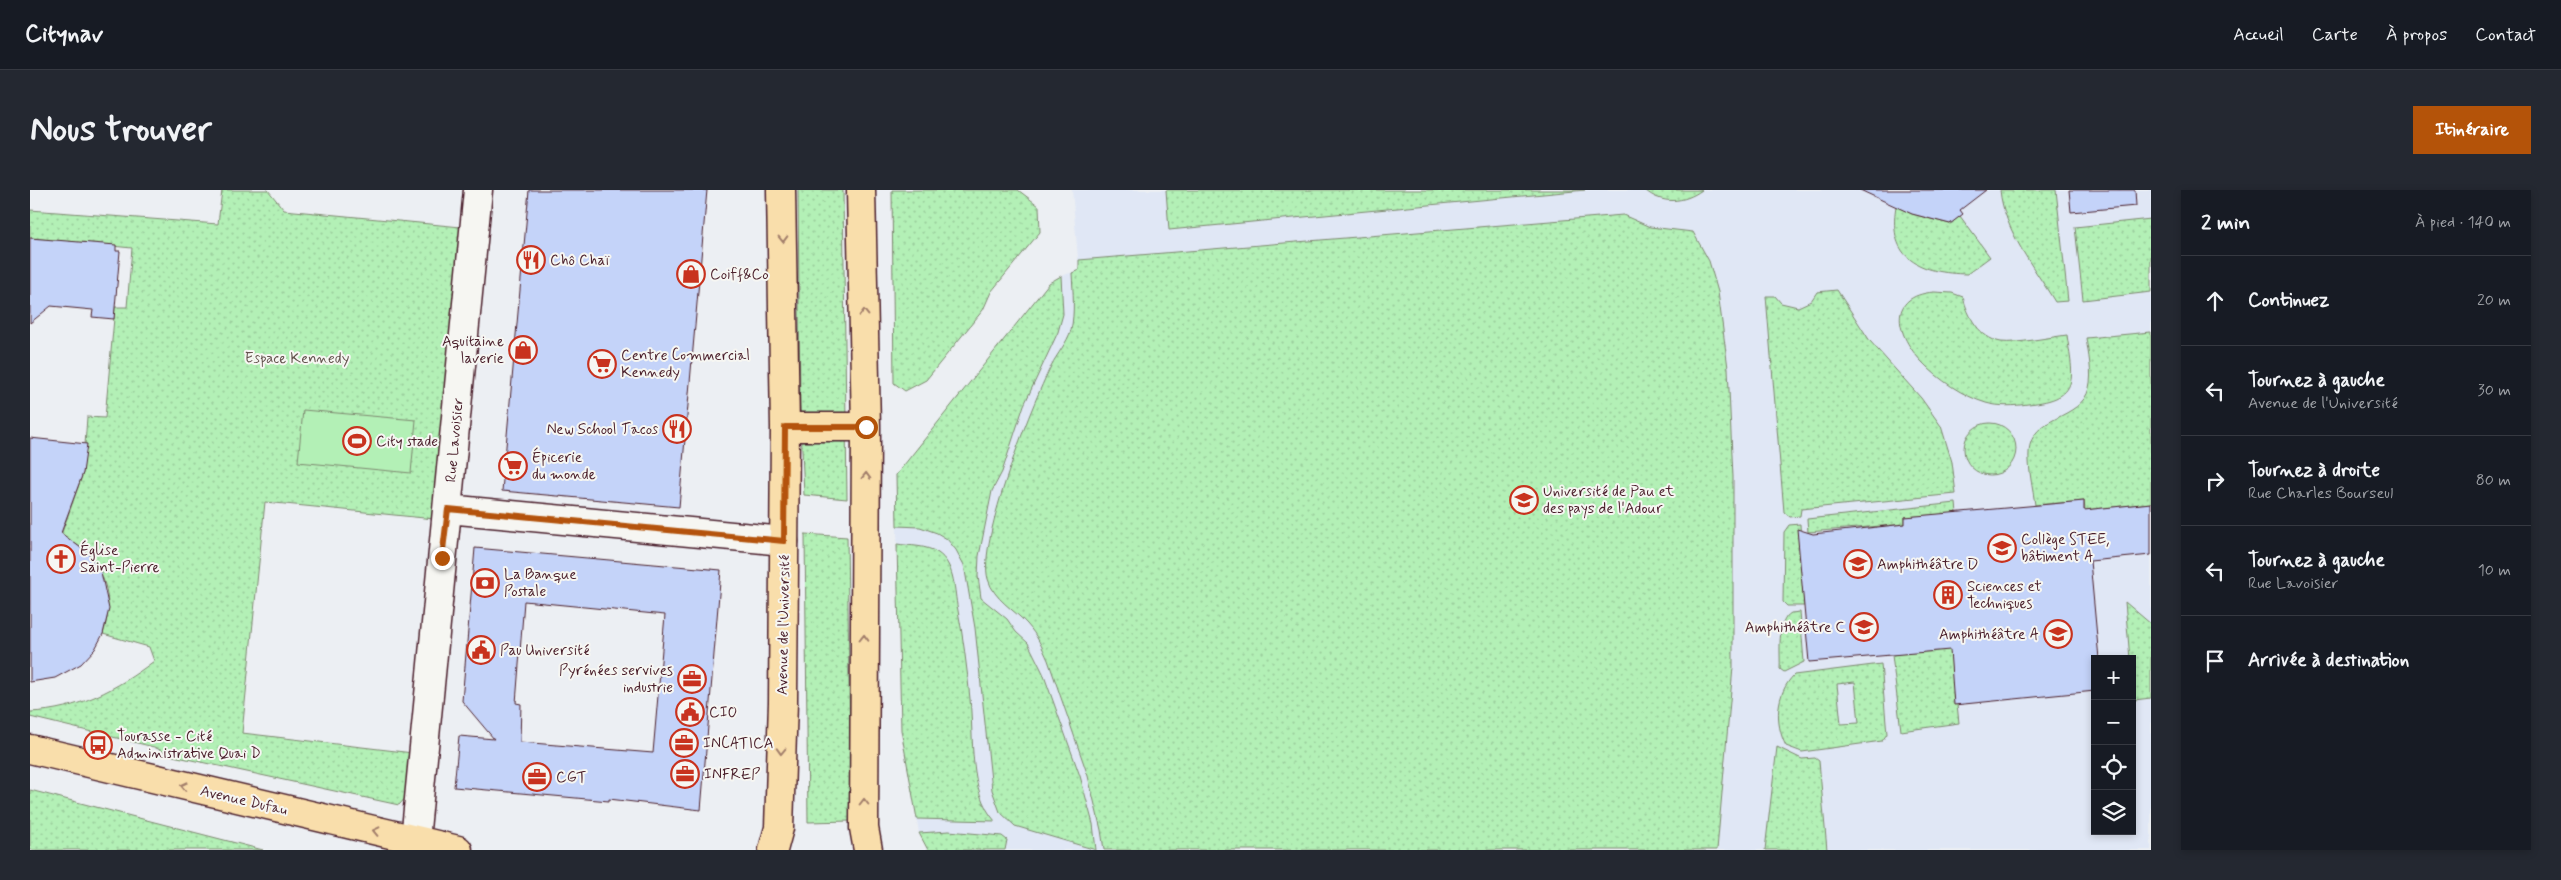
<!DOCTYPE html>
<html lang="fr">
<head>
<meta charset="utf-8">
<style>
  :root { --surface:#171b24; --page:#242831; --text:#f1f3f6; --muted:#9ea1a6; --line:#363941; --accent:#b45309 }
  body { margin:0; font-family:Mynerve,sans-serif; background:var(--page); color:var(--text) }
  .controls { position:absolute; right:15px; bottom:15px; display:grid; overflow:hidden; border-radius:0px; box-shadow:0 2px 8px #0003 }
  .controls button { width:45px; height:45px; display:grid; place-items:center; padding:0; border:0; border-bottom:1px solid var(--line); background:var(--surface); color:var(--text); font:25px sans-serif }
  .stop { position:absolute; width:15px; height:15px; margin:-11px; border:4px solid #b45309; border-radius:50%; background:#fff }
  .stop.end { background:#b45309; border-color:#fff; box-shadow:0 1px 5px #0008 }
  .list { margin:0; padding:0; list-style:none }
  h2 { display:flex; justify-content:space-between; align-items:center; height:65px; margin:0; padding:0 20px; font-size:21px }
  h2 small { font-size:16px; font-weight:400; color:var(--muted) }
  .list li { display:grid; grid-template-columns:32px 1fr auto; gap:15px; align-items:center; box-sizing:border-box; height:90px; padding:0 20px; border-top:1px solid var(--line) }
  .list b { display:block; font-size:19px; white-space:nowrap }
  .list p { margin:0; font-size:16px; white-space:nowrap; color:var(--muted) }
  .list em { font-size:16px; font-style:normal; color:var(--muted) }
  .icon { flex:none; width:28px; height:28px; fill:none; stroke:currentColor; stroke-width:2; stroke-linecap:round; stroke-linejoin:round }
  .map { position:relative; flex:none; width:2121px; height:660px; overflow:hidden; border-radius:0px }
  header { display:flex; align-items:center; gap:30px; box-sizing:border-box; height:70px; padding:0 25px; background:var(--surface); border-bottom:1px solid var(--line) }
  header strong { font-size:24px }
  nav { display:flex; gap:28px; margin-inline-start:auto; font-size:18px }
  .intro { display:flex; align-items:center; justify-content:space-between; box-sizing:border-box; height:120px; padding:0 30px }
  h1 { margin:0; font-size:35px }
  .button { padding:12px 22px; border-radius:0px; background:var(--accent); color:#fff; font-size:18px; font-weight:700 }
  main { display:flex; gap:30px; padding:0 30px }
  aside { flex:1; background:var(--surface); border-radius:0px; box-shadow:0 2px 8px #0003 }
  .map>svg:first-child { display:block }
  .built { fill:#e0e7f5; fill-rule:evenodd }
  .grass { fill:url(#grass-dots); stroke:#7e8870; fill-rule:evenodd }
  .pitch { fill:#b3f0b6; stroke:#7e8870 }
  .building { fill:#c4d3f9; stroke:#4a1f2b; fill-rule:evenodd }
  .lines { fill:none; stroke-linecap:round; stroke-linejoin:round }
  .minor-casing { stroke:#4a1f2b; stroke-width:31 }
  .major-casing { stroke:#4a1f2b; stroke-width:31 }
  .minor { stroke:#f6f6f2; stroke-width:28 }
  .major { stroke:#f9deab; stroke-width:28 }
  .oneway { stroke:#a27e6b }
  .route { stroke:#b45309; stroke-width:6 }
  .labels { text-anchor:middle; stroke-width:4; stroke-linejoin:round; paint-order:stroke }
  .poi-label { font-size:15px; fill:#4a1f2b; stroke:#f6f6f2; text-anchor:start }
  .park-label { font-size:15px; fill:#64534e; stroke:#f6f6f2 }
  .street-label { font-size:15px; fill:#4a1f2b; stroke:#f6f6f2 }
</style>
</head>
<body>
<header>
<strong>Citynav</strong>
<nav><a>Accueil</a><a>Carte</a><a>À propos</a><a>Contact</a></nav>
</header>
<div class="intro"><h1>Nous trouver</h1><a class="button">Itinéraire</a></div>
<main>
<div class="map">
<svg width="2121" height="660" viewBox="0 0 2121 660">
  <defs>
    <pattern id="grass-dots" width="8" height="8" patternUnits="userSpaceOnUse" patternTransform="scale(1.25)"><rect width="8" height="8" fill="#b3f0b6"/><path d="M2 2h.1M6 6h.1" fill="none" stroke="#9bcd9d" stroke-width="1.8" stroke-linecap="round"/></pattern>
  </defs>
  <rect width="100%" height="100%" fill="#eceff3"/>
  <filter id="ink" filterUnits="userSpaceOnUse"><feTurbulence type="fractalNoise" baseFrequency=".02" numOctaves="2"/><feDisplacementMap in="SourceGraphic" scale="10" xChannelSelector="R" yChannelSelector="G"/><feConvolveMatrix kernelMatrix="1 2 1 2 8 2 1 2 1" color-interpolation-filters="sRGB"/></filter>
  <g filter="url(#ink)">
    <path class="built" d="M 1042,0 L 2121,0 L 2121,660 L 898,660 L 889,643 L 871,540 L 866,285 L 1019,93 L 1031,86 L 1049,80 ZM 2065,469 L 2102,469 L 2102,641 L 2065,641 Z"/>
    <path class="grass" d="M 192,0 L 238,0 L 254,20 L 431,37 L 404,329 L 235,312 L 212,543 L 383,563 L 379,604 L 369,615 L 143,566 L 124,557 L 0,527 L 0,522 C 48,520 87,499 124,471 L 119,457 L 73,444 C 87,402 70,364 31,345 L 53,283 L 57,227 L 75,228 L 85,117 L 97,117 L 102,58 L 0,48 L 0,20 L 188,34 Z
      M 768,0 L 813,0 L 817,309 L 774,305 L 770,215 Z
      M 862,0 L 988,0 L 1009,16 L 1010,42 L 961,102 L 953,120 L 896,190 L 875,201 L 864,193 Z
      M 1136,0 L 1555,0 L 1139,40 Z
      M 1615,0 L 1672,0 C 1654,13 1632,15 1615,0 Z
      M 1970,0 L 2026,0 L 2038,111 L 2025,112 C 2004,77 1974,41 1970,0 Z
      M 1866,16 L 1882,24 L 1920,34 L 1930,26 L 1960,67 L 1937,84 C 1891,83 1857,70 1866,16 Z
      M 1593,25 L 1620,37 L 1663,42 L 1679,71 L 1688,102 L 1698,178 L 1703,287 L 1703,477 L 1687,660 L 1074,660 L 1071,640 L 1058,586 L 1018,470 C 1012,457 1007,445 997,434 C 984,419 964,410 958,389 C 947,352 1002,214 1021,176 C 1027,164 1037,153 1041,140 C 1045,122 1043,102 1042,83 L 1049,80 L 1049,70 Z
      M 2121,29 L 2121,102 L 2053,110 L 2045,37 Z
      M 1031,86 L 1033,124 L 1028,142 L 994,215 L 972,282 L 962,301 L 949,366 L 948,386 L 951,408 L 977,429 L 986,442 L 998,453 L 1013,483 L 1050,586 L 1063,634 L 1066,660 L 985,636 L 970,622 L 962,600 L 945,438 L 934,375 L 926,360 L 917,349 L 907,343 L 890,337 L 867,336 L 866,285 L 1019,93 Z
      M 1807,100 L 1840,151 L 1891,208 L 1911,236 L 1922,272 L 1926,304 L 1771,319 L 1770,326 L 1760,327 L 1754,322 L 1736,106 L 1745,106 L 1751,113 L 1768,117 L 1781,111 L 1787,102 Z
      M 1904,102 L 1922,103 L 1933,107 C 1938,126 1949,148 1971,152 C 1986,154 2021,147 2037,145 C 2043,188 2052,209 1998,214 C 1984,216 1970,217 1956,213 C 1933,206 1909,190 1892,172 C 1867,146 1855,106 1904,102 Z
      M 2121,142 L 2121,313 L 2055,320 L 2054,311 L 2005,315 C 2003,299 1998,279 1999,262 C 2001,224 2051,231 2059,198 C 2063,183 2058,163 2056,148 Z
      M1934 259a26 26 0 1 1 52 0a26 26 0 1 1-52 0Z
      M 1926,313 L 1927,323 L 1875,327 L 1875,334 L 1778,342 L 1777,329 Z
      M 1770,334 L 1774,416 L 1757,416 L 1753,412 L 1754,342 L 1759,335 Z
      M 775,344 L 817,347 L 821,631 L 778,632 Z
      M 867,354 C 879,356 897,355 908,363 C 924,374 924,396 927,415 C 933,446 937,477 940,509 C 944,547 938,601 965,631 L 887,629 L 871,540 Z
      M 2095,412 L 2121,434 L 2121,508 L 2104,510 L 2102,469 L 2100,469 Z
      M 1761,423 L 1770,422 L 1774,472 L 1754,482 L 1750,479 C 1751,464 1746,431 1761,423 Z
      M 1937,453 L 1927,514 L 1929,533 L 1871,541 L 1862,465 Z
      M 1851,474 L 1857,544 L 1852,551 L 1772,562 L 1756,556 C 1744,533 1746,503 1764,485 ZM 1825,492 L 1829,533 L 1811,534 L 1807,494 Z
      M 1747,557 L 1772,569 L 1785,568 L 1789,571 L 1797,660 L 1735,660 Z
      M 0,600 L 233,660 L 0,660 Z
      M 919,641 L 972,646 L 977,650 L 975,660 L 898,660 L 889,643 Z"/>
    <path class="pitch" d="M 273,220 L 386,230 L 381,283 L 268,272 Z"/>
    <path class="building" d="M 499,0 L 677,0 L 649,317 L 472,301 Z
      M 1830,0 L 1956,0 L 1930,20 L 1933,24 L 1920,34 L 1882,24 Z
      M 2039,0 L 2105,0 L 2106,16 L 2041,22 Z
      M 0,48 L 86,55 L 86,61 L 90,61 L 84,129 L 62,127 L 63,120 L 21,116 L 0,133 Z
      M 0,248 L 57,254 L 53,283 L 31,343 L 59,364 L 71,382 L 79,419 L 73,444 L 65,459 L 51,474 L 25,488 L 0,492 Z
      M 2054,311 L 2054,320 L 2121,313 L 2121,365 L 2060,371 L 2069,469 L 2065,469 L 2065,501 L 1924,515 L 1920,460 L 1779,472 L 1767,339 L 1783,344 L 1875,334 L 1875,327 Z
      M 445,358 L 691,380 L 671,620 L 579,609 L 579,611 L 424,597 L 429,546 L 464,549 L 432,511 ZM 494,411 L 635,425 L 623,563 L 490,552 L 491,514 L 486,513 Z"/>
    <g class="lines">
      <defs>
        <path id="minor" d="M 418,319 L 754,351
          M 385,650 L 448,0"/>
        <path id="major" d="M 831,0 L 836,237 L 834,638 L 838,660
          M 755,237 L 836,237
          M 0,559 L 428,660
          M 743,660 L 749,638 L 753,512 L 755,237 L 751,0"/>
      </defs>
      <use href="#minor" class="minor-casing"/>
      <use href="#major" class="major-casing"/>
      <use href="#minor" class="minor"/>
      <use href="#major" class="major"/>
    </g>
    <defs><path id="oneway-chevron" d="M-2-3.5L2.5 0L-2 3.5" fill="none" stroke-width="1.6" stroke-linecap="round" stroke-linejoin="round" transform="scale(1.25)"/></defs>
    <g class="oneway">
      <use href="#oneway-chevron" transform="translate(753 49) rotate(89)"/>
      <use href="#oneway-chevron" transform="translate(834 123) rotate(-91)"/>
      <use href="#oneway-chevron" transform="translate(836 286) rotate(-89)"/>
      <use href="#oneway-chevron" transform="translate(834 448) rotate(-89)"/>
      <use href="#oneway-chevron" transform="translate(751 561) rotate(92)"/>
      <use href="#oneway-chevron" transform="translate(154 596) rotate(-167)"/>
      <use href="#oneway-chevron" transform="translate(834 612) rotate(-90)"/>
      <use href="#oneway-chevron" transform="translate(346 641) rotate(-167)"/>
    </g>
  </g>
  <g class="lines" filter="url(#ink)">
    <path class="route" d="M 412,368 L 418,319 L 754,351 L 755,237 L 836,237"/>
  </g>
  <defs>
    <symbol id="restaurant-ring" viewBox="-11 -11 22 22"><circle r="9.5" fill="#f6f6f2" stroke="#c8321e" stroke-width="1.5"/><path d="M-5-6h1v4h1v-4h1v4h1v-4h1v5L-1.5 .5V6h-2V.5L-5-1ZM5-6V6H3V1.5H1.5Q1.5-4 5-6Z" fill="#c8321e"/></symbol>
    <symbol id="shop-ring" viewBox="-11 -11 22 22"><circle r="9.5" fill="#f6f6f2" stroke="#c8321e" stroke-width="1.5"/><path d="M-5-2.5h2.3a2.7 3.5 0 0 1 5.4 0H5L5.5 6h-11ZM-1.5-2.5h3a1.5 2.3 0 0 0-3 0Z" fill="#c8321e"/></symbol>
    <symbol id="supermarket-ring" viewBox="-11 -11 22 22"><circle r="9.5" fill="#f6f6f2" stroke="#c8321e" stroke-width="1.5"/><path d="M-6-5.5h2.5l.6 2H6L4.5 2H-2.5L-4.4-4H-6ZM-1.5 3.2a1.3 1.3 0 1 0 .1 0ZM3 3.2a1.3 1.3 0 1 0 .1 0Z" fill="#c8321e"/></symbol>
    <symbol id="stadium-ring" viewBox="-11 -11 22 22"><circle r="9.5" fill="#f6f6f2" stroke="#c8321e" stroke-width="1.5"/><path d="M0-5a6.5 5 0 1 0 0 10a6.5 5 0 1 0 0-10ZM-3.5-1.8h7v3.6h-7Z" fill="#c8321e"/></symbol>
    <symbol id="university-ring" viewBox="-11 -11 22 22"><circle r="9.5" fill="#f6f6f2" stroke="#c8321e" stroke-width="1.5"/><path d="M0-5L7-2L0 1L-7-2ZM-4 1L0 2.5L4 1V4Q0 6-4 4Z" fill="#c8321e"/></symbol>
    <symbol id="church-ring" viewBox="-11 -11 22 22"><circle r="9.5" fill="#f6f6f2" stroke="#c8321e" stroke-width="1.5"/><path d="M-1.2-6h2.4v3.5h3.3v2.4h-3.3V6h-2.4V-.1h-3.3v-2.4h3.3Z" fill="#c8321e"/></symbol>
    <symbol id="bank-ring" viewBox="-11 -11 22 22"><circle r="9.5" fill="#f6f6f2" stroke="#c8321e" stroke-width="1.5"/><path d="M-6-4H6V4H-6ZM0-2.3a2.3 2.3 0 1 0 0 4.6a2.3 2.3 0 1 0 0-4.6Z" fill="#c8321e"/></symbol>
    <symbol id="building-ring" viewBox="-11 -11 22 22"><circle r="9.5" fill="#f6f6f2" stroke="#c8321e" stroke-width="1.5"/><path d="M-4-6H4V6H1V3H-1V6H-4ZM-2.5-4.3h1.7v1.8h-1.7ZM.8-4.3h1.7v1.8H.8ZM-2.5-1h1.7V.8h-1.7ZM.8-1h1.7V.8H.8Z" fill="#c8321e"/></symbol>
    <symbol id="civic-ring" viewBox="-11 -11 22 22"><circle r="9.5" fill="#f6f6f2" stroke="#c8321e" stroke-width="1.5"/><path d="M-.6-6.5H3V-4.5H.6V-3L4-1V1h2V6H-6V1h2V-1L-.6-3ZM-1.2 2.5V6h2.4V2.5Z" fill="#c8321e"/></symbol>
    <symbol id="office-ring" viewBox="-11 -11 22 22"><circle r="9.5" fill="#f6f6f2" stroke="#c8321e" stroke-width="1.5"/><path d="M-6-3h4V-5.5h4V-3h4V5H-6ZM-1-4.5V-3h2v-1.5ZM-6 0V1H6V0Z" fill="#c8321e"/></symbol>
    <symbol id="bus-ring" viewBox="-11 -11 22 22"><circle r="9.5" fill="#f6f6f2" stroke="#c8321e" stroke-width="1.5"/><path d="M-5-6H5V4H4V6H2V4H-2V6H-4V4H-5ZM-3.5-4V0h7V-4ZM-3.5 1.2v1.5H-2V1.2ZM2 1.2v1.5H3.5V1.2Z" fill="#c8321e"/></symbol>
  </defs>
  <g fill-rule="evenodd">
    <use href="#restaurant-ring" x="485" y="54" width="32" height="32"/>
    <use href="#shop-ring" x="645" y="68" width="32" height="32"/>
    <use href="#shop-ring" x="477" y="144" width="32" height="32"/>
    <use href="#supermarket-ring" x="556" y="158" width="32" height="32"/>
    <use href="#restaurant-ring" x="631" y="223" width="32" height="32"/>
    <use href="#stadium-ring" x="311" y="235" width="32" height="32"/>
    <use href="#supermarket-ring" x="467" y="260" width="32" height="32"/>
    <use href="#university-ring" x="1478" y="294" width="32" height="32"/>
    <use href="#university-ring" x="1956" y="342" width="32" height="32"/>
    <use href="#church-ring" x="15" y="353" width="32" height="32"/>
    <use href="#university-ring" x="1812" y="358" width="32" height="32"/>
    <use href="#bank-ring" x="439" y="377" width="32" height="32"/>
    <use href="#building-ring" x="1902" y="389" width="32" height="32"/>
    <use href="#university-ring" x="1818" y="421" width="32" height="32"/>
    <use href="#university-ring" x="2012" y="428" width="32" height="32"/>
    <use href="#civic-ring" x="435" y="444" width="32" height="32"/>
    <use href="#office-ring" x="646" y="473" width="32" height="32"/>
    <use href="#civic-ring" x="644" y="506" width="32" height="32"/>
    <use href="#office-ring" x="638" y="537" width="32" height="32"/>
    <use href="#bus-ring" x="52" y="539" width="32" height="32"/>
    <use href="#office-ring" x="639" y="568" width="32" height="32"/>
    <use href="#office-ring" x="491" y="571" width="32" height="32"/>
  </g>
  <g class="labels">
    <g class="poi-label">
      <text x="520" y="75">Chô Chaï</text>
      <text x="680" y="89">Coiff&amp;Co</text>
      <text x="474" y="156" text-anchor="end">Aquitaine<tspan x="474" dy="17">laverie</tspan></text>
      <text x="591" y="170">Centre Commercial<tspan x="591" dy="17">Kennedy</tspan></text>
      <text x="628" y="244" text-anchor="end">New School Tacos</text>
      <text x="346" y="256">City stade</text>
      <text x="502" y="272">Épicerie<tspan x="502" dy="17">du monde</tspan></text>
      <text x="1513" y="306">Université de Pau et<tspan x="1513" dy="17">des pays de l'Adour</tspan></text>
      <text x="1991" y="354">Collège STEE,<tspan x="1991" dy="17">bâtiment A</tspan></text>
      <text x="50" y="365">Église<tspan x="50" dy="17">Saint-Pierre</tspan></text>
      <text x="1847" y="379">Amphithéâtre D</text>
      <text x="474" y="389">La Banque<tspan x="474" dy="17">Postale</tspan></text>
      <text x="1937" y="401">Sciences et<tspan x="1937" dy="17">Techniques</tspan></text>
      <text x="1815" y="442" text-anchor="end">Amphithéâtre C</text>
      <text x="2009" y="449" text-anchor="end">Amphithéâtre A</text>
      <text x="470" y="465">Pau Université</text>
      <text x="643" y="485" text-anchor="end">Pyrénées servives<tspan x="643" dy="17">industrie</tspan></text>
      <text x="679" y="527">CIO</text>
      <text x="87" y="551">Tourasse - Cité<tspan x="87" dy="17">Administrative Quai D</tspan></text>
      <text x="673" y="558">INCATICA</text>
      <text x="674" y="589">INFREP</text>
      <text x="526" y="592">CGT</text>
    </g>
    <g class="park-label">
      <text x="267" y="173">Espace Kennedy</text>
    </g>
    <g class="street-label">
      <text transform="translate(424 250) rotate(-85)" y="5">Rue Lavoisier</text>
      <text transform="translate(753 435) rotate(-89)" y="5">Avenue de l'Université</text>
      <text transform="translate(214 610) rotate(13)" y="5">Avenue Dufau</text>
    </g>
  </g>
</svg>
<div class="controls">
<button>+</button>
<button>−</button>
<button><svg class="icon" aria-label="locate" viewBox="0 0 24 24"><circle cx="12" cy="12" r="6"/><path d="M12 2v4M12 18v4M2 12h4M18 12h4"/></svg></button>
<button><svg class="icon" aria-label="layers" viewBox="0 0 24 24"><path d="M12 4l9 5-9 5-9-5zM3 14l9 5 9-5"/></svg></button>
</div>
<div class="stop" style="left:836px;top:237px"></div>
<div class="stop end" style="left:412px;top:368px"></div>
</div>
<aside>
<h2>2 min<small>À pied · 140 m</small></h2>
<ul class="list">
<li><svg class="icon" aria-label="ahead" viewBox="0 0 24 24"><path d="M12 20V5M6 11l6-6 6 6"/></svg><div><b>Continuez</b></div><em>20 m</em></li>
<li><svg class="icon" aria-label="left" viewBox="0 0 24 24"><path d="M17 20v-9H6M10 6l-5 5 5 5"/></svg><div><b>Tournez à gauche</b><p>Avenue de l'Université</p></div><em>30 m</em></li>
<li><svg class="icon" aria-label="right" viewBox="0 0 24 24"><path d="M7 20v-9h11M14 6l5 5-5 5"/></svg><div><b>Tournez à droite</b><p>Rue Charles Bourseul</p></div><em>80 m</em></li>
<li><svg class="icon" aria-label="left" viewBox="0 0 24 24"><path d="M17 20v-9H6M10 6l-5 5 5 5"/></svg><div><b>Tournez à gauche</b><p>Rue Lavoisier</p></div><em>10 m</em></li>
<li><svg class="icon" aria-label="arrive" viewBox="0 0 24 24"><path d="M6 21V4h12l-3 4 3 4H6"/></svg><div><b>Arrivée à destination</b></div></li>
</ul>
</aside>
</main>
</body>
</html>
